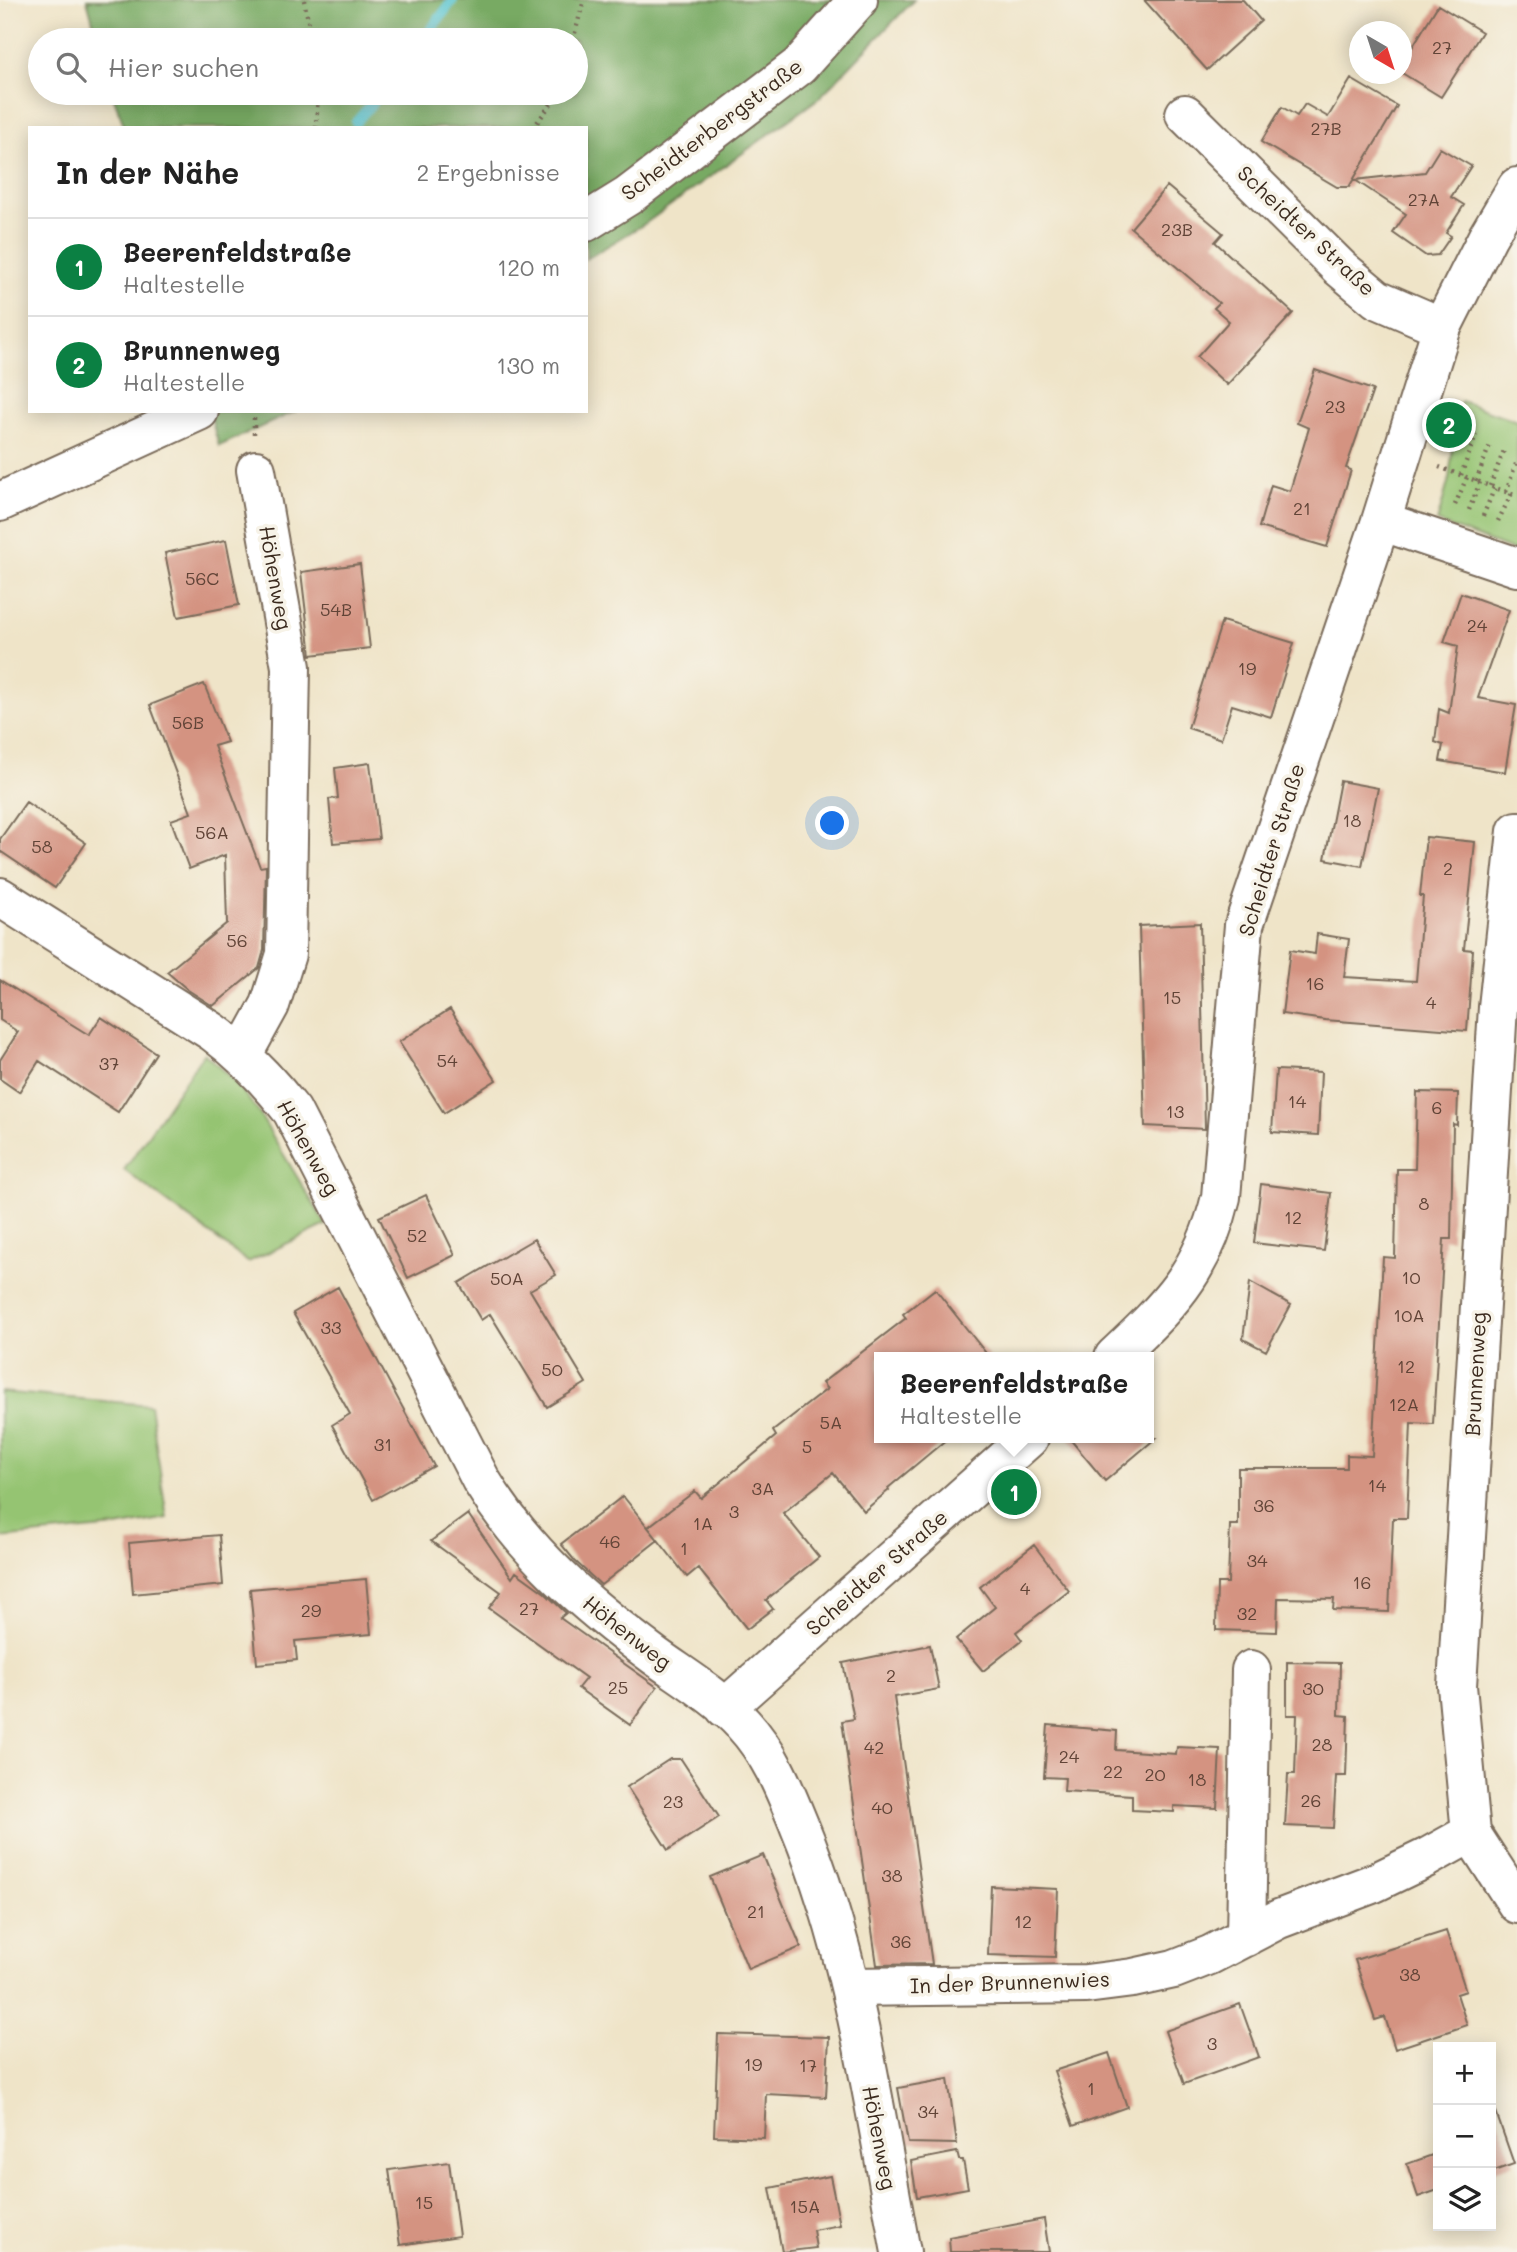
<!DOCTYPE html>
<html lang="de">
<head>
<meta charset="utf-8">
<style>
  :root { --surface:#fff; --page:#f2f2f2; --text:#222; --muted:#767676; --line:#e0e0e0; --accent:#0b8043 }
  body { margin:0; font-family:Mali,sans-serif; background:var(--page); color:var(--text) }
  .controls { position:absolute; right:21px; bottom:21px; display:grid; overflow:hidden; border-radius:0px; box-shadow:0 4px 18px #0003 }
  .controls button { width:63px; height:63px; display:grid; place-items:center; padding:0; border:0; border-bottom:2px solid var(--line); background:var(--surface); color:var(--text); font:35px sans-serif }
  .compass { position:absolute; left:1349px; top:21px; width:63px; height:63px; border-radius:50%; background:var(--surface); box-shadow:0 4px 18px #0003; rotate:141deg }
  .you { position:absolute; left:833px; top:824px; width:24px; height:24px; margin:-18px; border:5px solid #fff; border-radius:50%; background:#1a73e8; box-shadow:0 0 0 10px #1a73e833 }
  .badge { display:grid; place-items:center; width:46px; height:46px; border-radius:50%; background:var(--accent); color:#fff; font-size:23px; font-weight:700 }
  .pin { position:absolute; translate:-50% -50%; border:4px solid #fff; box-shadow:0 2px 7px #0006 }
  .popup { position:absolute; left:874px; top:1352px; width:280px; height:91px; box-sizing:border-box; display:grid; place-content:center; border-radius:0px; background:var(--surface); filter:drop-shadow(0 2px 5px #0005); font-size:23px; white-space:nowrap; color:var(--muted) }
  .popup b { font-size:26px; color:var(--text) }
  .popup::after { content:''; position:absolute; left:50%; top:100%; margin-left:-14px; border:14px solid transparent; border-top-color:var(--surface) }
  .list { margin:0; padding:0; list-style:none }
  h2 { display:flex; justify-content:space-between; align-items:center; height:91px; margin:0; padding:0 28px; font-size:30px }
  h2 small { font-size:23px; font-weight:400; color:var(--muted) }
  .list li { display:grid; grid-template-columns:46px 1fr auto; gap:21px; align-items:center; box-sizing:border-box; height:98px; padding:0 28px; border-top:2px solid var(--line) }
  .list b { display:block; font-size:26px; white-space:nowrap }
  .list p { margin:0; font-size:23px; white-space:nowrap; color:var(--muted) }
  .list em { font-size:23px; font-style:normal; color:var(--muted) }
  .icon { flex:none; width:38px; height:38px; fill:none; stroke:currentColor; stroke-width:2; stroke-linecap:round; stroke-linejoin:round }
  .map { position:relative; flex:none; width:1517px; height:2252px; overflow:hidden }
  .search { position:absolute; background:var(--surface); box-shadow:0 4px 18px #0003; left:28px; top:28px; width:560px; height:77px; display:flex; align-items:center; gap:18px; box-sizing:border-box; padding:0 24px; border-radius:38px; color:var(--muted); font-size:26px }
  .panel { position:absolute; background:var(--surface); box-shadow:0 4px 18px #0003; left:28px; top:126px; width:560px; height:287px; border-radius:0px }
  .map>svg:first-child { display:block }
  .green { fill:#95c472; stroke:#687748; stroke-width:2 }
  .forest { fill:#78aa64; stroke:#5a6a41; stroke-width:2 }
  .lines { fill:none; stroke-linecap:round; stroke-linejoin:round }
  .stream { stroke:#58c5d0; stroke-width:10 }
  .building { fill:#d49381 }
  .minor-casing { stroke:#7a6b5a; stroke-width:42 }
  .tertiary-casing { stroke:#7a6b5a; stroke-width:42 }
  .path { stroke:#7a6b5a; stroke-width:4.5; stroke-dasharray:2 5; stroke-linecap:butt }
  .minor { stroke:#fff; stroke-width:38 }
  .tertiary { stroke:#fff; stroke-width:38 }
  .labels { text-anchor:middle; stroke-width:7; stroke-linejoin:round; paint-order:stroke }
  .number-label { font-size:18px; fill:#614437 }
  .street-label { font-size:21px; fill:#3b2a1e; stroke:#f7f3e8 }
</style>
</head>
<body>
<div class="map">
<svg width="1517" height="2252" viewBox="0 0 1517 2252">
  <rect width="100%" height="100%" fill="#f7f3e8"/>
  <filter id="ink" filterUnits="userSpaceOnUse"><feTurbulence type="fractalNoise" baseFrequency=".0143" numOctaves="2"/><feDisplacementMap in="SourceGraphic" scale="14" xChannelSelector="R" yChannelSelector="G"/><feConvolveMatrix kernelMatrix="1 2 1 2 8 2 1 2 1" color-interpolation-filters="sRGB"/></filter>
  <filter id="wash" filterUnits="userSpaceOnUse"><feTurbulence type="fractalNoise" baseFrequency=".00686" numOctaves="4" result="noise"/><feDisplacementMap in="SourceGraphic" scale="28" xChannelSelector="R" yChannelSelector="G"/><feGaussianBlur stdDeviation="1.57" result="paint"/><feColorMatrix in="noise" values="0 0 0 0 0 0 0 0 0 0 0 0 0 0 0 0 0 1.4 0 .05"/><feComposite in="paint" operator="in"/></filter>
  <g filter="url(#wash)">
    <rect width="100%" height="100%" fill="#efe4c8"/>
    <path class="green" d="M 1461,401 L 1517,421 L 1517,552 L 1437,522 L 1449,479 L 1457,412 Z
      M 204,1053 L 235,1082 L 257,1110 L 326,1225 L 248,1262 L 124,1170 Z
      M 0,1392 L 150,1405 L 167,1518 L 116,1527 L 0,1538 Z"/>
    <path class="forest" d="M 87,0 L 914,0 L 819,98 L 646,223 L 586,259 L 586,128 L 125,128 L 112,93 L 576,93 L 576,40 L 98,40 Z
      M 209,411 L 296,411 L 219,446 Z"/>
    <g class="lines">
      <path class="stream" d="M 423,40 L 453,0
        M 356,122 L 381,93"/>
    </g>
    <g id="blocks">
      <path class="building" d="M 1144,0 L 1243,0 L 1261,21 L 1207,70 Z
        M 1438,5 L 1482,32 L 1441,97 L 1402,73 L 1402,64 Z
        M 1351,79 L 1397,106 L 1349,187 L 1337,187 L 1261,142 L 1282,107 L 1297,116 L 1305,104 L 1328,117 Z
        M 1440,148 L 1471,166 L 1451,197 L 1464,205 L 1446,233 L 1451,236 L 1438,255 L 1426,256 L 1393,233 L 1406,214 L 1355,180 L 1425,172 Z
        M 1167,186 L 1223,233 L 1215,242 L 1293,313 L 1227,385 L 1197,357 L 1229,321 L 1214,308 L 1219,303 L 1131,228 Z
        M 1315,370 L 1373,390 L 1346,468 L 1351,470 L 1327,547 L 1259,527 L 1271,485 L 1290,491 L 1309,428 L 1297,423 Z
        M 226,540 L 239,605 L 178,617 L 165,553 Z
        M 360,564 L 370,648 L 311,655 L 301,572 Z
        M 1461,593 L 1509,610 L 1478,698 L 1516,705 L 1505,772 L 1440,761 L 1443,745 L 1435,742 L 1439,709 L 1449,713 L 1458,646 L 1444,642 Z
        M 1222,621 L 1294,643 L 1271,717 L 1232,705 L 1221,739 L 1188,728 Z
        M 204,684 L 227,742 L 214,746 L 260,867 L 266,866 L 264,950 L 259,968 L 213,1006 L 188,990 L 167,972 L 227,923 L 225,855 L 189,869 L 171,820 L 191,813 L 150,705 Z
        M 370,763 L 379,839 L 333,843 L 329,799 L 338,798 L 335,768 Z
        M 1340,781 L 1378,788 L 1362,866 L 1325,859 Z
        M 26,802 L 86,843 L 55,888 L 0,851 L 0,839 Z
        M 1426,837 L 1475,842 L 1464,949 L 1473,950 L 1467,1031 L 1325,1020 L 1282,1014 L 1290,950 L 1315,954 L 1317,934 L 1349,939 L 1344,977 L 1416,981 L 1423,896 L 1420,896 Z
        M 1200,923 L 1205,1129 L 1145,1126 L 1139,926 Z
        M 0,980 L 89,1035 L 101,1017 L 156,1053 L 118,1112 L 39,1061 L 19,1092 L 0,1079 L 0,1060 L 18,1032 L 0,1020 Z
        M 450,1009 L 496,1080 L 444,1113 L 399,1042 Z
        M 1276,1070 L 1321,1072 L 1318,1135 L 1272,1132 Z
        M 1417,1092 L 1458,1093 L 1457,1125 L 1453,1124 L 1451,1239 L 1444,1239 L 1433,1424 L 1411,1423 L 1407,1518 L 1393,1518 L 1389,1612 L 1333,1610 L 1334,1599 L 1278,1598 L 1277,1632 L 1216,1630 L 1217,1583 L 1228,1583 L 1230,1525 L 1238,1525 L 1238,1468 L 1347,1468 L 1347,1455 L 1372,1456 L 1383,1257 L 1395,1258 L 1397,1169 L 1415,1169 Z
        M 1261,1184 L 1331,1193 L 1324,1251 L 1254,1243 Z
        M 426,1195 L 455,1255 L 408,1278 L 379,1217 Z
        M 534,1239 L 556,1275 L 530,1290 L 586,1383 L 547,1407 L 490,1314 L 481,1320 L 459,1283 Z
        M 1250,1282 L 1291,1305 L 1266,1351 L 1243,1339 Z
        M 338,1287 L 434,1466 L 373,1500 L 332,1425 L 350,1414 L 293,1313 Z
        M 935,1289 L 989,1357 L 879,1357 L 879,1438 L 948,1438 L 888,1488 L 889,1490 L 864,1511 L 833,1473 L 783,1513 L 819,1557 L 766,1600 L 773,1609 L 747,1629 L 698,1568 L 687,1577 L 648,1527 L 695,1491 L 701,1498 L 728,1476 L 776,1436 L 773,1431 L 827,1389 L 822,1383 L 906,1318 L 903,1314 Z
        M 1069,1438 L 1156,1438 L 1105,1481 Z
        M 623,1496 L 658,1540 L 601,1585 L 575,1561 L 561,1544 Z
        M 468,1514 L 512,1578 L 516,1572 L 545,1593 L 566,1613 L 560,1618 L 657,1687 L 630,1725 L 578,1688 L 586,1678 L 489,1608 L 501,1592 L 431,1541 Z
        M 219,1535 L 223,1585 L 133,1594 L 129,1543 Z
        M 1034,1545 L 1069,1591 L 1016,1632 L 1022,1640 L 983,1671 L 956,1639 L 995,1607 L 980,1587 Z
        M 366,1579 L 371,1634 L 295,1641 L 297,1660 L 257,1664 L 250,1589 Z
        M 930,1645 L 939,1689 L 894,1697 L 932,1964 L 877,1965 L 842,1721 L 854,1719 L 843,1663 Z
        M 1287,1662 L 1340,1663 L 1339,1715 L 1348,1716 L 1346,1776 L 1336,1776 L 1333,1828 L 1285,1826 L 1288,1774 L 1295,1774 L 1297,1715 L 1287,1715 Z
        M 1048,1725 L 1117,1731 L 1116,1750 L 1176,1754 L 1177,1747 L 1220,1749 L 1217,1808 L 1174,1806 L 1174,1812 L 1132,1810 L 1132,1795 L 1064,1791 L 1065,1778 L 1044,1777 Z
        M 670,1759 L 681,1759 L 719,1817 L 668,1850 L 627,1787 Z
        M 763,1855 L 801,1947 L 748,1969 L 710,1877 Z
        M 991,1886 L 1058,1889 L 1055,1957 L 988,1955 Z
        M 1446,1931 L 1466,1991 L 1457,1994 L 1467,2025 L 1395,2049 L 1385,2017 L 1375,2020 L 1355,1960 Z
        M 1240,2004 L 1259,2057 L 1184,2084 L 1165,2031 Z
        M 718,2034 L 829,2037 L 826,2097 L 766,2094 L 764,2138 L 714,2136 Z
        M 1109,2053 L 1127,2107 L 1073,2126 L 1054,2071 Z
        M 948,2079 L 957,2144 L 908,2143 L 898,2088 Z
        M 1491,2098 L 1514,2164 L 1491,2172 Z
        M 957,2152 L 959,2160 L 963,2160 L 968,2188 L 917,2197 L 911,2161 Z
        M 1438,2153 L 1438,2190 L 1418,2197 L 1407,2164 Z
        M 449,2162 L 459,2236 L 400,2245 L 389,2170 Z
        M 830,2176 L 840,2225 L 813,2230 L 816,2248 L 782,2252 L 770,2188 Z
        M 1044,2219 L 1049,2252 L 950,2252 L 949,2237 Z"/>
    </g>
  </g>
  <g filter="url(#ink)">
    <use href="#blocks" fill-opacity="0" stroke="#7a6b5a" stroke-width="2"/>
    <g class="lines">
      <defs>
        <path id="minor" d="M 1185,114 L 1340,268 L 1377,299 L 1442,327
          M 1381,521 L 1517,567
          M 1517,831 L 1498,1007 L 1457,1686 L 1471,1833 L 1517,1904
          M 0,897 L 213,1032 C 244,1055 268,1080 292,1111 L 481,1480 C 525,1553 587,1606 655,1656 C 684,1677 718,1697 743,1724 C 770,1753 784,1788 799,1825 C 855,1960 874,2109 901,2252
          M 243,1054 L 270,1005 L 286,954 L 291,667 L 256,470
          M 1114,1357 C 1168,1306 1203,1273 1221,1197 L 1244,925 L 1381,521 L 1442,327 L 1488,236 L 1517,187
          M 725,1708 L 1029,1438
          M 1246,1937 L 1251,1670
          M 850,1987 L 1086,1984 L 1133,1978 L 1174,1969 L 1210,1955 L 1279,1919 L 1374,1883 L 1426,1858 L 1471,1833"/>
        <path id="tertiary" d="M 586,222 L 628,196 L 799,66 L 858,0
          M 0,502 L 199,411"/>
      </defs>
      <use href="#minor" class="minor-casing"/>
      <use href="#tertiary" class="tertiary-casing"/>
      <path class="path" d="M 304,0 L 312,40
        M 573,40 L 584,0
        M 316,128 L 318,93
        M 533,128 L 559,93
        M 254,411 L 254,434
        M 1439,467 L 1517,496
        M 1461,475 L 1476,435
        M 1476,481 L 1491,442
        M 1490,486 L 1505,448
        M 1506,492 L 1517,461
        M 1455,505 L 1467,477
        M 1469,510 L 1480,482
        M 1483,516 L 1495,487
        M 1498,521 L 1512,493"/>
      <use href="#minor" class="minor"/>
      <use href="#tertiary" class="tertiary"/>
    </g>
  </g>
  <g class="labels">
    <g class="number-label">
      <text x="1442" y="54">27</text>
      <text x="1326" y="135">27B</text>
      <text x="1424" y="206">27A</text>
      <text x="1177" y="236">23B</text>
      <text x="1335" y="413">23</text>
      <text x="1302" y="515">21</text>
      <text x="202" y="585">56C</text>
      <text x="336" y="616">54B</text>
      <text x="1477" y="632">24</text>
      <text x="1247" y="675">19</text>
      <text x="188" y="729">56B</text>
      <text x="1352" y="827">18</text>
      <text x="212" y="839">56A</text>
      <text x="42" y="853">58</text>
      <text x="1448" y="875">2</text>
      <text x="237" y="947">56</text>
      <text x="1315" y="990">16</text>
      <text x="1172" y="1004">15</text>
      <text x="1431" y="1009">4</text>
      <text x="447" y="1067">54</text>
      <text x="109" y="1070">37</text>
      <text x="1297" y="1108">14</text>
      <text x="1437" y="1114">6</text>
      <text x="1175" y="1118">13</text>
      <text x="1424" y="1210">8</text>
      <text x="1293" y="1224">12</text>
      <text x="417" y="1242">52</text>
      <text x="1411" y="1284">10</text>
      <text x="507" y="1285">50A</text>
      <text x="1409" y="1322">10A</text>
      <text x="331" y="1334">33</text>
      <text x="1406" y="1373">12</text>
      <text x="552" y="1376">50</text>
      <text x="1404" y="1411">12A</text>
      <text x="831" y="1429">5A</text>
      <text x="383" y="1451">31</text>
      <text x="807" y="1453">5</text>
      <text x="1377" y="1492">14</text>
      <text x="763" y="1495">3A</text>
      <text x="1264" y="1512">36</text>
      <text x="734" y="1518">3</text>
      <text x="703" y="1530">1A</text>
      <text x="610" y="1548">46</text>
      <text x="684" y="1555">1</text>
      <text x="1257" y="1567">34</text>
      <text x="1362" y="1589">16</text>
      <text x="1025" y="1595">4</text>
      <text x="529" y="1615">27</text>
      <text x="311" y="1617">29</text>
      <text x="1247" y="1620">32</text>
      <text x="891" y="1682">2</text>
      <text x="618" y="1694">25</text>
      <text x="1313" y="1695">30</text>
      <text x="1322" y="1751">28</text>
      <text x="874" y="1754">42</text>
      <text x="1069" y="1763">24</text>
      <text x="1113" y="1778">22</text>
      <text x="1155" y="1781">20</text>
      <text x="1197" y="1786">18</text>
      <text x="1311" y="1807">26</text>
      <text x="673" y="1808">23</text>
      <text x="882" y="1814">40</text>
      <text x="892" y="1882">38</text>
      <text x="756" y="1918">21</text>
      <text x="1023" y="1928">12</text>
      <text x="901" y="1948">36</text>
      <text x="1410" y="1981">38</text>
      <text x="1212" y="2050">3</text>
      <text x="753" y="2071">19</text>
      <text x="808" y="2072">17</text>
      <text x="1091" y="2095">1</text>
      <text x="928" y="2118">34</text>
      <text x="424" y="2209">15</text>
      <text x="805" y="2213">15A</text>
    </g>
    <g class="street-label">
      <text transform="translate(712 130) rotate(-37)" y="7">Scheidterbergstraße</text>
      <text transform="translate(1306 231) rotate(43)" y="7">Scheidter Straße</text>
      <text transform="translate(275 578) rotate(80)" y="7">Höhenweg</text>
      <text transform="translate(1272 850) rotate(-73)" y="7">Scheidter Straße</text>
      <text transform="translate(308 1148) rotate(61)" y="7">Höhenweg</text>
      <text transform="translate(1476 1374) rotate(-87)" y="7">Brunnenweg</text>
      <text transform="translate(877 1573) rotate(-41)" y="7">Scheidter Straße</text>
      <text transform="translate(627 1633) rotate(38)" y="7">Höhenweg</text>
      <text transform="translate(1010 1983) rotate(-2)" y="7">In der Brunnenwies</text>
      <text transform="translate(879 2138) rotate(79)" y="7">Höhenweg</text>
    </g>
  </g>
</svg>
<div class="controls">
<button>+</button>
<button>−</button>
<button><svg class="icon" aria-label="layers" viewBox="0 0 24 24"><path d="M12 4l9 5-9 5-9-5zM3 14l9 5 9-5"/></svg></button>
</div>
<svg class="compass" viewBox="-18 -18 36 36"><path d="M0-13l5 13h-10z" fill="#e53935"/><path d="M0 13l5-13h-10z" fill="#767676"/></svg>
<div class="you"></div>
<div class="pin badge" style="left:1014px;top:1492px">1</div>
<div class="popup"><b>Beerenfeldstraße</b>Haltestelle</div>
<div class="pin badge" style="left:1449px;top:425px">2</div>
<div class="search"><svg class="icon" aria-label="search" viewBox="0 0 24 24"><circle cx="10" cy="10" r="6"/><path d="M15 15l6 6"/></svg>Hier suchen</div>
<section class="panel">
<h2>In der Nähe<small>2 Ergebnisse</small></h2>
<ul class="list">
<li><span class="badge">1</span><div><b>Beerenfeldstraße</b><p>Haltestelle</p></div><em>120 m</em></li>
<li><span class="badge">2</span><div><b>Brunnenweg</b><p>Haltestelle</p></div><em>130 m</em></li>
</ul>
</section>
</div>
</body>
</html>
